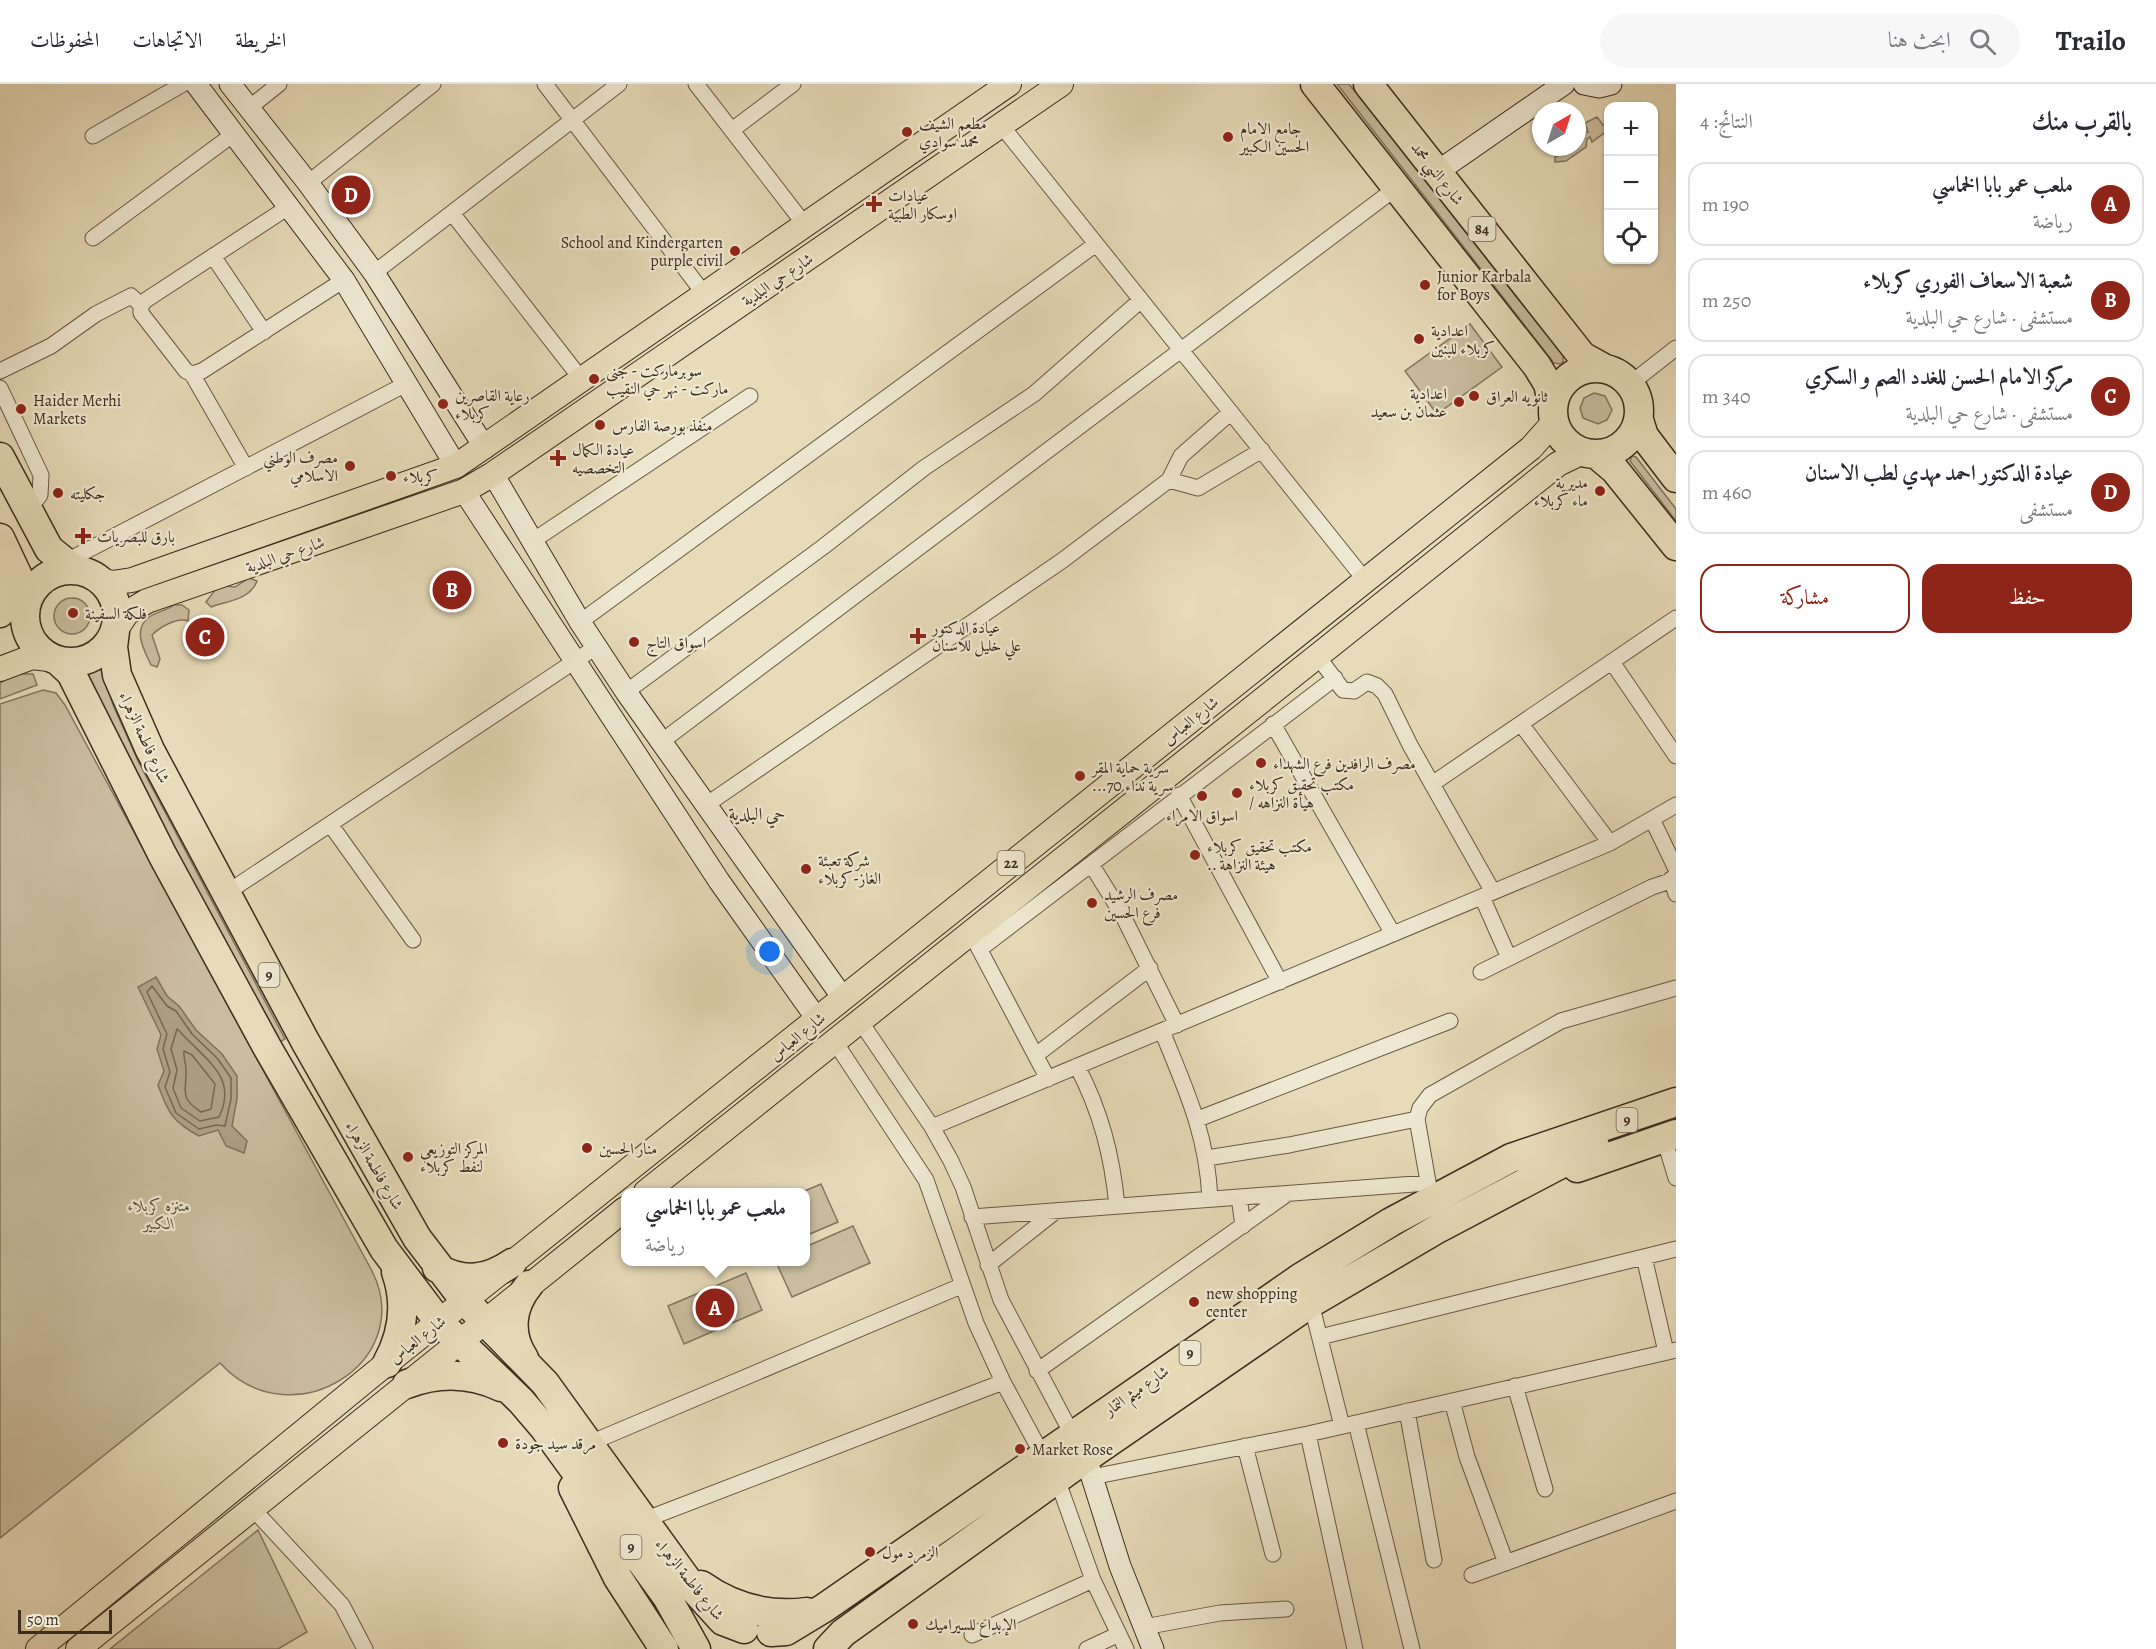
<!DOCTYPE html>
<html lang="ar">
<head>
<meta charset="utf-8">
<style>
  :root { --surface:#fff; --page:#f7f7f7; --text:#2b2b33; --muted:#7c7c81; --line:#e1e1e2; --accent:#8f2418 }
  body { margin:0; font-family:Alegreya,Amiri,serif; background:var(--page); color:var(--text); direction:rtl }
  .controls { position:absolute; right:18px; top:18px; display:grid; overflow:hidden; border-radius:12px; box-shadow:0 2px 4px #0004 }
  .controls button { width:54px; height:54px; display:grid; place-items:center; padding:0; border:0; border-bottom:2px solid var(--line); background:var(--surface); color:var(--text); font:30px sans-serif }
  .compass { position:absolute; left:1532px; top:18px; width:54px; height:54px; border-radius:50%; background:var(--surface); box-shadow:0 2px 4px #0004; rotate:39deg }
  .scale { position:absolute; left:18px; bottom:15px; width:94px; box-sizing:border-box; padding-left:6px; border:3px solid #3d2d20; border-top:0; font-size:16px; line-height:21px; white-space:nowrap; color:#3d2d20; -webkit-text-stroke:4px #efe8d2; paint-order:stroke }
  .you { position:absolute; left:770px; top:868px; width:21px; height:21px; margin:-15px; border:4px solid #fff; border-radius:50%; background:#1a73e8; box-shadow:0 0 0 9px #1a73e833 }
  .badge { display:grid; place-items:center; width:39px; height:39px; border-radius:50%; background:var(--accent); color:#fff; font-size:20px; font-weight:700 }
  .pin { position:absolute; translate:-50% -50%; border:3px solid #fff; box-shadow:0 2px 6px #0006 }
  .popup { position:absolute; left:621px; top:1104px; width:189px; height:78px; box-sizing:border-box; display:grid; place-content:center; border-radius:12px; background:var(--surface); filter:drop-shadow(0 2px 4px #0005); font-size:20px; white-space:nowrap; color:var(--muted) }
  .popup b { font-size:22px; color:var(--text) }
  .popup::after { content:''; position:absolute; left:50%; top:100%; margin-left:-12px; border:12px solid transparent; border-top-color:var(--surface) }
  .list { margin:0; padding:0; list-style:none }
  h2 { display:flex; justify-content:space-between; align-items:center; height:78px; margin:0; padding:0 24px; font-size:26px }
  h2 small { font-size:20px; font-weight:400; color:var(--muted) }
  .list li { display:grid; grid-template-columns:39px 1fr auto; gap:18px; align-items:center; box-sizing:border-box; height:84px; margin:0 12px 12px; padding:0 12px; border:2px solid var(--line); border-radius:18px }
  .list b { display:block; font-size:22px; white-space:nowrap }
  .list p { margin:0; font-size:20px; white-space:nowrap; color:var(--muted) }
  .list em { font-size:20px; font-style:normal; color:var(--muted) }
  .actions { display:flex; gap:12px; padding:18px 24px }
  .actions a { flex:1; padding:14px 0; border:2px solid var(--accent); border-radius:18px; text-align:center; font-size:21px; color:var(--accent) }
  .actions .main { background:var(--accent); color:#fff }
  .icon { flex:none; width:33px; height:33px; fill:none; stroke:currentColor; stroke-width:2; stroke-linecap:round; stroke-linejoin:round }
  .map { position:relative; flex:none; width:1676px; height:1565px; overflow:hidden; direction:ltr }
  header { display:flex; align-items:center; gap:36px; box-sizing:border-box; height:84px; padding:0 30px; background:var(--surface); border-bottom:2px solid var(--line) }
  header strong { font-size:28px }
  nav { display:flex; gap:33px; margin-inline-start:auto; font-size:21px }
  .search { width:420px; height:54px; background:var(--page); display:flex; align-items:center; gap:15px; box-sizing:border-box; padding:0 21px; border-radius:33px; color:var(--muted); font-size:22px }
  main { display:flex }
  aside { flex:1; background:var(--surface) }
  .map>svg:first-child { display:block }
  .green { fill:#cabd9f; stroke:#847560; stroke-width:1.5 }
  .water { fill:#ada085; stroke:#80725d; stroke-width:1.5 }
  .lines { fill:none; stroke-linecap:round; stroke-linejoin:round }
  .shore { stroke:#756652; stroke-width:1.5 }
  .street-casing { stroke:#685846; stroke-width:17 }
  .secondary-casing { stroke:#3d2d20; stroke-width:23 }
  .primary-casing { stroke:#3d2d20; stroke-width:26 }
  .highway-casing { stroke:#3d2d20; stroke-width:31 }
  .street { stroke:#efe8d2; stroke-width:15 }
  .secondary { stroke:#efe8d2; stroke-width:21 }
  .primary { stroke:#e7dbb9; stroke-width:24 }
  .highway { stroke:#e7dbb9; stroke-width:28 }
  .poi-dot { fill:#8f2418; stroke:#efe8d2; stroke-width:2 }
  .labels { text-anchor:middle; stroke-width:4.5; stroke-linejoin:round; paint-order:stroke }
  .shield { fill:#efe8d2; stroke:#726555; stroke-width:1.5 }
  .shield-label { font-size:15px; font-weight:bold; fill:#3d2d20 }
  .poi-label { font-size:16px; fill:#3d2d20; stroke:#efe8d2; text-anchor:start }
  .street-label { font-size:16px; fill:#3d2d20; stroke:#efe8d2 }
  .park-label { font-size:16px; font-style:italic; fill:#594a39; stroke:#efe8d2 }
  .neighbourhood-label { font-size:18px; fill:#3d2d20; stroke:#efe8d2 }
</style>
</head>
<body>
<header>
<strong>Trailo</strong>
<div class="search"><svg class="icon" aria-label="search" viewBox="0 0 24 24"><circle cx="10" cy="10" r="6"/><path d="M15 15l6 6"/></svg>ابحث هنا</div>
<nav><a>الخريطة</a><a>الاتجاهات</a><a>المحفوظات</a></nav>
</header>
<main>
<aside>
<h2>بالقرب منك<small>النتائج: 4</small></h2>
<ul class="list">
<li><span class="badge">A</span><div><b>ملعب عمو بابا الخماسي</b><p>رياضة</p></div><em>190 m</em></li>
<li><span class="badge">B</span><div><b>شعبة الاسعاف الفوري كربلاء</b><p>مستشفى · شارع حي البلدية</p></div><em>250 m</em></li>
<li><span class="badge">C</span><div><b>مركز الامام الحسن للغدد الصم و السكري</b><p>مستشفى · شارع حي البلدية</p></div><em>340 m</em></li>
<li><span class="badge">D</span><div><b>عيادة الدكتور احمد مهدي لطب الاسنان</b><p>مستشفى</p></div><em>460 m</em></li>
</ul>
<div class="actions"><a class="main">حفظ</a><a>مشاركة</a></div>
</aside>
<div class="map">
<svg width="1676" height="1565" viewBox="0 0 1676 1565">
  <rect width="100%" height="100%" fill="#e7dbb9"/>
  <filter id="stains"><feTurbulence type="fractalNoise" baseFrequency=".00333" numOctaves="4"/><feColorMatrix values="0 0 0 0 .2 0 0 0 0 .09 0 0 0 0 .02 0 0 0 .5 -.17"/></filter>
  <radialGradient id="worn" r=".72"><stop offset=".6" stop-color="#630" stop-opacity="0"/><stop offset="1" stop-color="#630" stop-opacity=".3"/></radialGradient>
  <path class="green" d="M 1337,0 L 1349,0 L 1563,272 L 1563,278 L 1560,280 L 1554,279 Z
    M 1597,33 L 1603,41 L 1608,39 L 1608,46 L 1592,58 L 1590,53 L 1587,55 L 1586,63 L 1566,77 L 1555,78 L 1555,73 L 1568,67 L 1570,63 L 1577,63 L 1577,44 L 1582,45 L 1582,49 L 1588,48 L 1585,39 Z
    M 1470,240 L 1502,283 L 1437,330 L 1405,287 Z
    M 1594,309 L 1605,312 L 1612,326 L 1607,336 L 1598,340 L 1583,334 L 1580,324 L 1584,314 Z
    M 1632,372 L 1636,373 L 1676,425 L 1676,437 L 1630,377 Z
    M 249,494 L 257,497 C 250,516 227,517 211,523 L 206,518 L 215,506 L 225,502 L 235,503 Z
    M54 532a18 18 0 1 1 36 0a18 18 0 1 1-36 0Z
    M 174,521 L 182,521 L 189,526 L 188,537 C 177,533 160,543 152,551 L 160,575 L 157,583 L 151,581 C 144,566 132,546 149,533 C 156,528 166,527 174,521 Z
    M 100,582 L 113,621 L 139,679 L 285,955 L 280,958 L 138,697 L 86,588 L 95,587 Z
    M 15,590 L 33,590 L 37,601 L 0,615 L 0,599 Z
    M 43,606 L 56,609 L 65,621 L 372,1187 C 418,1278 291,1357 220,1279 L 0,1454 L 0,620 Z
    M 821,1100 L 838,1138 L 805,1152 L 805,1108 L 802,1108 Z
    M 853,1142 L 870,1179 L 792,1213 L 776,1178 L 805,1178 L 805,1163 Z
    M 746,1189 L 762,1226 L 684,1260 L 668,1222 Z
    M 258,1446 L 307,1548 L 278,1565 L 110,1565 Z"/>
  <path class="water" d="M 156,893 L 167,912 L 179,922 L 196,946 L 222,970 L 237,992 L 237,1015 L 232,1042 L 247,1057 L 244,1069 L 226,1062 L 218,1046 L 199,1052 C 173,1038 168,1029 158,1001 L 164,987 L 157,965 L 161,951 L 138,903 Z"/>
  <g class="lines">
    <path class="shore" d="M 152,902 L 167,922 L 176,927 L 192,950 L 217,974 L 231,994 L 231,1015 L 225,1042 L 216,1041 L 199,1045 L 176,1029 L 165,1003 L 170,988 L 163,965 L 167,950 L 147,908 Z
      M 177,945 C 181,948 183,952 187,955 C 210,979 237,996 219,1033 L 200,1037 L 181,1024 L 173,1004 L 177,986 L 171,965 Z
      M 184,967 L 192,971 L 215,1000 L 211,1025 L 201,1028 C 178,1013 187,1007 186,986 C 186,979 183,973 184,967 Z"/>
    <defs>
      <path id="street" d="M 545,0 L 705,211
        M 696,0 L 805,141
        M 249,24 L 279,0
        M 1001,41 L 1365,496
        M 732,46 L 793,0
        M 93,52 L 183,0
        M 308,99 L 433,0
        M 290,122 L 146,216 L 141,221 L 141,229 L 186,287 L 192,290 L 202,287 L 344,196
        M 452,129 L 582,296
        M 93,154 L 235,49
        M 213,172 L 264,248
        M 374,189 L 619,0
        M 0,287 L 51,262 L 96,230 L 131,212 L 141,221
        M 192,290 L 246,384
        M 1630,300 L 1676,264
        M 0,304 L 41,391 L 40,411 L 28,426
        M 1169,396 L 1181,372 L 1231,328
        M 534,456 L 750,312
        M 63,479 L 406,300
        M 580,538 L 1096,160
        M 1318,573 L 1343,606 L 1354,607 L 1367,598 L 1377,602 L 1385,610 L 1410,661 L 1493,808
        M 1612,578 L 1676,672
        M 626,608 L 823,463 L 924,384 L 1034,310 L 1141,216
        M 1273,640 L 1393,850
        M 1521,640 L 1610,759
        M 661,658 L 1396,104
        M 1432,700 L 1676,534
        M 1179,711 L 1280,898
        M 706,721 L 1063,476 L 1169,396 L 1198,404 L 1262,366
        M 1652,735 L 1676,785
        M 330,740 L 413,856
        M 1091,780 L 1122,830 L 1177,941
        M 1671,795 L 1676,810
        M 225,810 L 596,563
        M 1482,813 L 1509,874
        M 975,857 L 1048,995
        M 980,865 L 1335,594
        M 1481,888 L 1652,803 L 1676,795
        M 860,937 L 932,1043 L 951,1077 L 963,1103 L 1001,1216 L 1072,1350
        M 1162,947 C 1186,1006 1207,1050 1210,1115
        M 835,958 L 926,1096 L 976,1239 L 1003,1298 L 1043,1372
        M 1036,971 L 1150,884
        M 1077,982 C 1101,1028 1112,1071 1117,1122
        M 1198,1035 L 1450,937
        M 932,1043 L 1610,759 L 1676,721
        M 1664,1054 L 1676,1094
        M 1207,1074 L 1289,1061 L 1417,1035
        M 1430,1109 L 1417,1035 L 1420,1024 L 1430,1011 L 1561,937 L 1676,904
        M 1239,1113 L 1243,1142
        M 972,1133 L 1428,1099
        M 1644,1173 L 1666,1268
        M 988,1181 L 1056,1127
        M 1311,1219 L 1342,1342
        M 1320,1253 L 1676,1165
        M 1037,1287 L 1287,1110
        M 1515,1302 L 1545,1405
        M 1452,1317 L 1467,1373 L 1506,1479
        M 1407,1327 L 1434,1476
        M 1356,1339 L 1412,1565
        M 1308,1350 L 1355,1565
        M 590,1359 L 961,1202
        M 1245,1362 L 1273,1470
        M 1092,1393 L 1308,1350 L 1676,1266
        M 1057,1395 L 1093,1496 L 1126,1565
        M 253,1425 L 342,1521 L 365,1565
        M 644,1436 L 1003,1298
        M 1472,1491 L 1676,1417
        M 1144,1543 L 1220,1529 L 1286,1525
        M 972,1551 L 1093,1496
        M 1087,1565 L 1119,1550"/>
      <path id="secondary" d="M 196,0 L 344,196 L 456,382
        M 230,0 L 308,99 L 374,189 L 485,364
        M 1584,0 L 1599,3 L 1611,0
        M 1437,88 L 1564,0
        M 493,390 L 580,538 L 626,608 L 843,914
        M 464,407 L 719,797 L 817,935
        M 1086,1374 L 1120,1482 L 1153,1565"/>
      <path id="primary" d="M 100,496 L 112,499 L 132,496 L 456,382 L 1009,0
        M 115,547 L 127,529 L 147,517 L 464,407 L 493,390 L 1061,0
        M 0,585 L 32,573 L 57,576
        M 646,1108 L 1558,380 L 1583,368
        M 38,1565 L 387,1279 L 1531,364 L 1554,338
        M 78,1565 L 625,1125"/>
      <path id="highway" d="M 1315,0 L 1537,282 L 1548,300 L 1553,322
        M 1368,0 L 1582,272 L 1602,283
        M1553 327a43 43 0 1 1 86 0a43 43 0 1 1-86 0Z
        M 1639,336 L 1644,352 L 1676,394
        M 1596,370 L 1615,386 L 1676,462
        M 0,373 L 49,465 L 75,486
        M 0,454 L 26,509 L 27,519
        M25 532a46 46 0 1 1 92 0a46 46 0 1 1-92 0Z
        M 0,529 L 14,504 L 13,483
        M 115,547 L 113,563 L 117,591 L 150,666 L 305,957 L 417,1154 L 465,1217 L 545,1299 L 693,1504 L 723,1537 L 744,1545
        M 57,576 L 71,589 L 163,772 L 267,963 L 384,1165 L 439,1238 L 521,1317 L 544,1344 L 667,1513 L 696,1565
        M 1577,1084 L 1676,1050
        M 437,1184 C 464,1199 487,1196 512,1179
        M 524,1274 C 508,1250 511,1223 529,1201
        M 387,1279 C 403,1250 407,1219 396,1188
        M 407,1300 C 438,1288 471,1289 501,1303
        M 573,1404 L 618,1494 L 664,1565
        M 701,1501 C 732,1523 769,1533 807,1528
        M 771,1548 L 786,1547 L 824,1524 L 1300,1194 L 1391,1138 L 1511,1074 L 1676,1018
        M 828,1565 L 843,1549 L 1086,1374 L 1311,1219 L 1439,1144 L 1595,1062"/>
    </defs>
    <use href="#street" class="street-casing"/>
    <use href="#secondary" class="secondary-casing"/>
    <use href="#primary" class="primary-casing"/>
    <use href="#highway" class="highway-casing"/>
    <use href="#street" class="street"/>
    <use href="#secondary" class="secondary"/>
    <use href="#primary" class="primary"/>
    <use href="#highway" class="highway"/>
  </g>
  <g class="poi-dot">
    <circle cx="907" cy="48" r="6"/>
    <circle cx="1228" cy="53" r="6"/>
    <path d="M871 111h6v6h6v6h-6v6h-6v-6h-6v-6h6z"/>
    <circle cx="735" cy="167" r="6"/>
    <circle cx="1425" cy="201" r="6"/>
    <circle cx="1419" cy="255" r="6"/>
    <circle cx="594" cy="295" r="6"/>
    <circle cx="1474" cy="312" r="6"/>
    <circle cx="1459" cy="318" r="6"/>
    <circle cx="443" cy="320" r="6"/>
    <circle cx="21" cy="325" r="6"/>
    <circle cx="600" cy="341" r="6"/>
    <path d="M555 365h6v6h6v6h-6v6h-6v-6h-6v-6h6z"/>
    <circle cx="350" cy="382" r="6"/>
    <circle cx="391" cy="392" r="6"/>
    <circle cx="1600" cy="407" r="6"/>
    <circle cx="58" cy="409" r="6"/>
    <path d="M80 443h6v6h6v6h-6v6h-6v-6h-6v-6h6z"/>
    <circle cx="73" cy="529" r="6"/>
    <path d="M915 543h6v6h6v6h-6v6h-6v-6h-6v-6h6z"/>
    <circle cx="634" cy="558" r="6"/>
    <circle cx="1261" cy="679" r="6"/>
    <circle cx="1080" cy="692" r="6"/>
    <circle cx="1237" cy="709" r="6"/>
    <circle cx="1202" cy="712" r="6"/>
    <circle cx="1195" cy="771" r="6"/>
    <circle cx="806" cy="785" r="6"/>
    <circle cx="1092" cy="819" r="6"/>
    <circle cx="587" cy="1064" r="6"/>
    <circle cx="408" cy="1073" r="6"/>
    <circle cx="1194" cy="1218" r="6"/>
    <circle cx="503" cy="1359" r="6"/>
    <circle cx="1020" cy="1365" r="6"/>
    <circle cx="870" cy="1468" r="6"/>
    <circle cx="913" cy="1540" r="6"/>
  </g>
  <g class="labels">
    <g class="shield">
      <rect x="1468.5" y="133" width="27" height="24" rx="4.5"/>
      <rect x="997.5" y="767" width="27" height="24" rx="4.5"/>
      <rect x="258.5" y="879" width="21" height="24" rx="4.5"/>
      <rect x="1616.5" y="1024" width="21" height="24" rx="4.5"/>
      <rect x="1179.5" y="1257" width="21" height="24" rx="4.5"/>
      <rect x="620.5" y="1451" width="21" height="24" rx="4.5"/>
    </g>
    <g class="shield-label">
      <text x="1482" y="150">84</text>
      <text x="1011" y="784">22</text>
      <text x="269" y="896">9</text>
      <text x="1627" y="1041">9</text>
      <text x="1190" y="1274">9</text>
      <text x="631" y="1468">9</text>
    </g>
    <g class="poi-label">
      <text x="919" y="45">مطعم الشيف<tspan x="919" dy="18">محمد سوادي</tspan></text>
      <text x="1240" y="50">جامع الامام<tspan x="1240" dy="18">الحسين الكبير</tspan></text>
      <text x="888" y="117">عيادات<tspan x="888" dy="18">اوسكار الطبية</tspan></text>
      <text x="723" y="164" text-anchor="end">School and Kindergarten<tspan x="723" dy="18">purple civil</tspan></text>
      <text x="1437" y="198">Junior Karbala<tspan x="1437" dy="18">for Boys</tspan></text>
      <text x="1431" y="252">اعدادية<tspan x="1431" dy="18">كربلاء للبنين</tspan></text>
      <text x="606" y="292">سوبرماركت - جنى<tspan x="606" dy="18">ماركت - نهر حي النقيب</tspan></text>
      <text x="1447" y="315" text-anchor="end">اعدادية<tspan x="1447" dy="18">عثمان بن سعيد</tspan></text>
      <text x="455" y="317">رعاية القاصرين<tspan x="455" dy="18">كربلاء</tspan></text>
      <text x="1486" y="318">ثانويه العراق</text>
      <text x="33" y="322">Haider Merhi<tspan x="33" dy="18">Markets</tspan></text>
      <text x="612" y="347">منفذ بورصة الفارس</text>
      <text x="572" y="371">عيادة الكمال<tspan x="572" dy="18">التخصصيه</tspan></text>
      <text x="338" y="379" text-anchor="end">مصرف الوطني<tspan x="338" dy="18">الاسلامي</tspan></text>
      <text x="403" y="398">كربلاء</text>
      <text x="1588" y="404" text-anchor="end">مديرية<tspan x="1588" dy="18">ماء كربلاء</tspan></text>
      <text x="70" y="415">جكليته</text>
      <text x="97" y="458">بارق للبصريات</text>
      <text x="85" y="535">فلكة السفينة</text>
      <text x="932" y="549">عيادة الدكتور<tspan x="932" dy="18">علي خليل للاسنان</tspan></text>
      <text x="646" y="564">اسواق التاج</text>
      <text x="1273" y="685">مصرف الرافدين فرع الشهداء</text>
      <text x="1092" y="689">سرية حماية المقر<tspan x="1092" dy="18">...سرية نداء 70</tspan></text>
      <text x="1249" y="706">مكتب تحقيق كربلاء<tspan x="1249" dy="18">/ هيأة النزاهه</tspan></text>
      <text x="1202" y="737" text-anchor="middle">اسواق الامراء</text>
      <text x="1207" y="768">مكتب تحقيق كربلاء<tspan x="1207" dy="18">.. هيئة النزاهة</tspan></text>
      <text x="818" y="782">شركة تعبئة<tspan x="818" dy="18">الغاز-كربلاء</tspan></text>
      <text x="1104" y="816">مصرف الرشيد<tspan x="1104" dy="18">فرع الحسين</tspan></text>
      <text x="420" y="1070">المركز التوزيعي<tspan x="420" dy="18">لنفط كربلاء</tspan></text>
      <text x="599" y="1070">منار الحسين</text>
      <text x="1206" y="1215">new shopping<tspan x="1206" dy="18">center</tspan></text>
      <text x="515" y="1365">مرقد سيد جودة</text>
      <text x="1032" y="1371">Market Rose</text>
      <text x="882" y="1474">الزمرد مول</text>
      <text x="925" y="1546">الإبداع للسيراميك</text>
    </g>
    <g class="street-label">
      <text transform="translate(1438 89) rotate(52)" y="6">شارع النبي محمد</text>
      <text transform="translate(777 195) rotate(-34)" y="6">شارع حي البلدية</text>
      <text transform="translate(285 470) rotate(-19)" y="6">شارع حي البلدية</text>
      <text transform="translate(1190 636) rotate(-39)" y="6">شارع العباس</text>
      <text transform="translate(145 653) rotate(65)" y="6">شارع فاطمة الزهراء</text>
      <text transform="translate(797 952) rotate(-39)" y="6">شارع العباس</text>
      <text transform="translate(375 1081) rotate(60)" y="6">شارع فاطمة الزهراء</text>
      <text transform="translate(417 1255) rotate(-38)" y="6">شارع العباس</text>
      <text transform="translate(1136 1306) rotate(-35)" y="6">شارع ميثم التمار</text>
      <text transform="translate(690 1495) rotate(51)" y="6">شارع فاطمة الزهراء</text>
    </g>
    <g class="park-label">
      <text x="159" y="1127">متنزه كربلاء<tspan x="159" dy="18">الكبير</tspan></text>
    </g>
    <g class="neighbourhood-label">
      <text x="757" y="736">حي البلدية</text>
    </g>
  </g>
  <rect width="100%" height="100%" filter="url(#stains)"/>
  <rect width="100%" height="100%" fill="url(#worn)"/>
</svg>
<div class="controls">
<button>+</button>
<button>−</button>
<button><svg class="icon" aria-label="locate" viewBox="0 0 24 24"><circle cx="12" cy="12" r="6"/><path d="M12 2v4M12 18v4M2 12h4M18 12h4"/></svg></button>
</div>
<svg class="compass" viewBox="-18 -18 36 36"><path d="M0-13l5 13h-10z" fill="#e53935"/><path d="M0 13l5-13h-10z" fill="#7c7c81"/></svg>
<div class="scale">50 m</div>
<div class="you"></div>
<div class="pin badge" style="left:715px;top:1224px">A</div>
<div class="popup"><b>ملعب عمو بابا الخماسي</b>رياضة</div>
<div class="pin badge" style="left:452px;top:506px">B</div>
<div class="pin badge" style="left:205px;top:553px">C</div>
<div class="pin badge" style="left:351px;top:111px">D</div>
</div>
</main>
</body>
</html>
